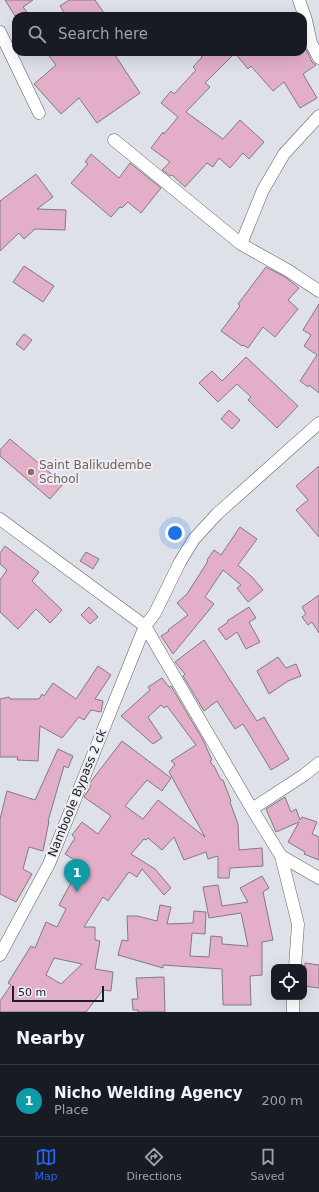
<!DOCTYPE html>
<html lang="en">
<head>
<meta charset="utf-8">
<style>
  :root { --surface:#171b24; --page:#242831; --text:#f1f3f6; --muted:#9ea1a6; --line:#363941; --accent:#2563eb }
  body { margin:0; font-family:"DejaVu Sans",sans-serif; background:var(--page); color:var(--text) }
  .controls { position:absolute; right:12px; bottom:12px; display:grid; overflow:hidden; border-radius:8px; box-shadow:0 4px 16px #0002 }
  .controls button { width:36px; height:36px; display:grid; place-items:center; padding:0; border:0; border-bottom:1px solid var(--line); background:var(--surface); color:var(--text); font:20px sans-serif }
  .scale { position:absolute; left:12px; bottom:10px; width:92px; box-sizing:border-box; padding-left:4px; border:2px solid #1d1e20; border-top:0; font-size:11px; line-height:14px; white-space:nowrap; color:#1d1e20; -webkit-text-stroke:3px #eceef5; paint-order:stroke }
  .you { position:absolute; left:175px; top:533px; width:14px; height:14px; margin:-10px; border:3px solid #fff; border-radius:50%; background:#1a73e8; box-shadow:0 0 0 6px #1a73e833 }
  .badge { display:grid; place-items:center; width:26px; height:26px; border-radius:50%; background:var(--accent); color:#fff; font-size:13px; font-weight:700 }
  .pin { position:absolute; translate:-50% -33px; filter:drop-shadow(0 1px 2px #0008) }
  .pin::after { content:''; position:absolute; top:21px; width:14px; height:12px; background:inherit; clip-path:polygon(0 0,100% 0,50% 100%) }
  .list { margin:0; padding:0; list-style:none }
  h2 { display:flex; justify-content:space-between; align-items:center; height:52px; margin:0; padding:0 16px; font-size:17px }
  h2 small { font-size:13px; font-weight:400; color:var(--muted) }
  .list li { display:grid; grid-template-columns:26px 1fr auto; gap:12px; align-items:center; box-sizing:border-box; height:72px; padding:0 16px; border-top:1px solid var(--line) }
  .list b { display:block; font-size:15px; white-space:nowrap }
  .list p { margin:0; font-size:13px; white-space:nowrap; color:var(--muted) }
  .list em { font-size:13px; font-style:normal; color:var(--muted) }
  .icon { flex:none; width:22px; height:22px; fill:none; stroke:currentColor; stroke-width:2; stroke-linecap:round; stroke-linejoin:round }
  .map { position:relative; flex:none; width:319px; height:1012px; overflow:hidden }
  .search { position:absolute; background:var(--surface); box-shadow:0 4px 16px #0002; left:12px; right:12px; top:12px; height:44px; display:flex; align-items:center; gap:10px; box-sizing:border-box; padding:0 14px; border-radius:12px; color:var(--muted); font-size:15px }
  .sheet { height:124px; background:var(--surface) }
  nav { display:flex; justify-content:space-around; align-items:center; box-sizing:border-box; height:56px; border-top:1px solid var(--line); background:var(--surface); font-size:11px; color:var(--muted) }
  nav a { display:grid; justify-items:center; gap:2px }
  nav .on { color:var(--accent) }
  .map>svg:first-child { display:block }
  .building { fill:#e2aec8; stroke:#827b7e; fill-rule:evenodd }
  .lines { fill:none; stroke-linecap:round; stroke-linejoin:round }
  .minor-casing { stroke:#5e5f66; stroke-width:13 }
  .minor { stroke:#fff; stroke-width:12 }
  .education-dot { fill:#8d6e63; stroke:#eceef5; stroke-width:1.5 }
  .labels { text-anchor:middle; stroke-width:4; stroke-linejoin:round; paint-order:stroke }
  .education-label { font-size:12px; fill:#785e54; stroke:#eceef5; text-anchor:start }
  .street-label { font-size:12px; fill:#1d1e20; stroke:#eceef5 }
</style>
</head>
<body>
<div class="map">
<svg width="319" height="1012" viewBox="0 0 319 1012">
  <rect width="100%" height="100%" fill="#dfe1e8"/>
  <path class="building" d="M 5,0 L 33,0 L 23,7 L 30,16 L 15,16 Z
    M 69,0 L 95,0 L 106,16 L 66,16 L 60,6 Z
    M 306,49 L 312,62 L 316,65 L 303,74 L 317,98 L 300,108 L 284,82 L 273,91 L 251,66 L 248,69 L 235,53 L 205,83 L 210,87 L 186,112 L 223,139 L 240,120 L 264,142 L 249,159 L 243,153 L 230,168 L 219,158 L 213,167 L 207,163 L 185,187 L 172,175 L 170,176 L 162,170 L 170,162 L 151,148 L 163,132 L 164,134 L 178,117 L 161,103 L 171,91 L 174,94 L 196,70 L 193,67 L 202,57 L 198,52 L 303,52 Z
    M 46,52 L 113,52 L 140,93 L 97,123 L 79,98 L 61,114 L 34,84 L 56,65 Z
    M 91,154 L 119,178 L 130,163 L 161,188 L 141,213 L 128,202 L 122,208 L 120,207 L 111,217 L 71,183 L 88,164 L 85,162 Z
    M 36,174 L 53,197 L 37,209 L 66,210 L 65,230 L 35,229 L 24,239 L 19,233 L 0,251 L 0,201 Z
    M 24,266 L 54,286 L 43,302 L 13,282 Z
    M 266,267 L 285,277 L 299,288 L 288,300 L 298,309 L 275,337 L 263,327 L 248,348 L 243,345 L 242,346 L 221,331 L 240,306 L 238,304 Z
    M 319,304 L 319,393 L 309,385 L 308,387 L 300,381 L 317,355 L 304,346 L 311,335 L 303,330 Z
    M 24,334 L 32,340 L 24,350 L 16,344 Z
    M 246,357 L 298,406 L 277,428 L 248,400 L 251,397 L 237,384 L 218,402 L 199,383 L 212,371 L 222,381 Z
    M 229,410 L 240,420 L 232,429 L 221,419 Z
    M 10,439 L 63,484 L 50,499 L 0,456 L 0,450 Z
    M 319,466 L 319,537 L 296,510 L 308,500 L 296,486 Z
    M 240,527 L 257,539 L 238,565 L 252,577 L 263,590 L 248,602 L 237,588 L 241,585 L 223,570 L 205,597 L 214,604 L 173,654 L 161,636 L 169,631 L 168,630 L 188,615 L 177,603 L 187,594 L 208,561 L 207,560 L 214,550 L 221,555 Z
    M 5,546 L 39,572 L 32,581 L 62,610 L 50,623 L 36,609 L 18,629 L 0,612 L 0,580 L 7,570 L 0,564 L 0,553 Z
    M 86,552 L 99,559 L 93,569 L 80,561 Z
    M 319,595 L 319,633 L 312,622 L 308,625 L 302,617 L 306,614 L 302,607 Z
    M 89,607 L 98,617 L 90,624 L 81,615 Z
    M 249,607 L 256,618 L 249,622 L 260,642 L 246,649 L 237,632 L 226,640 L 218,629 L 228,622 L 227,621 Z
    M 204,640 L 257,721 L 264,717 L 289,759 L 271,770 L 243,724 L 235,729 L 217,701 L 204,711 L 183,676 L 185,674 L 175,662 Z
    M 278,657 L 286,668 L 296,664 L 301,676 L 288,681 L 269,694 L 257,671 Z
    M 98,666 L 111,675 L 95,699 L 103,701 L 101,712 L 91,710 L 84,720 L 79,717 L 62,738 L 40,726 L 38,761 L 17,760 L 18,757 L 0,757 L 0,699 L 9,697 L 10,699 L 39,699 L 42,694 L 44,696 L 53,683 L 76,699 Z
    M 162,678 L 169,687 L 171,686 L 203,740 L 212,760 L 210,761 L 213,766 L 214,766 L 221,780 L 223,780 L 231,801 L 230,802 L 238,824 L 239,850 L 262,848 L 263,866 L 230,868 L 229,878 L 218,878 L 218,856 L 208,859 L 206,852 L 184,860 L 174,837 L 162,850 L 148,838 L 146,840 L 144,839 L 131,854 L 155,869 L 171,888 L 164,895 L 142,869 L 137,877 L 129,872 L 108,901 L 103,897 L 84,927 L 95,927 L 95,940 L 100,941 L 95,969 L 113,972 L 111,991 L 103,990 L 86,1012 L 0,1012 L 0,1001 L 11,985 L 8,983 L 31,946 L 35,948 L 46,922 L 57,927 L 66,909 L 59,905 L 81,864 L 65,854 L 75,838 L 72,835 L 82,822 L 98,834 L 111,816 L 84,797 L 91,786 L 89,784 L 122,741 L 171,778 L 162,791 L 147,780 L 125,806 L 143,819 L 158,800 L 205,837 L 169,772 L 175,764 L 171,761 L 196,745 L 167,706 L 164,708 L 161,705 L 148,717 L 162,738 L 153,744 L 121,716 L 150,690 L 148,687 ZM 54,958 L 82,964 L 61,984 L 46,975 Z
    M 58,749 L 73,756 L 68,768 L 64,766 L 48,821 L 49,821 L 43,851 L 29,847 L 23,869 L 32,874 L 16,902 L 0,894 L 0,819 L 7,791 L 35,800 Z
    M 285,797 L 291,812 L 296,809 L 300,820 L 302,817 L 317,822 L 312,834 L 319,837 L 319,860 L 304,854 L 305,852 L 288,842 L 299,822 L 276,832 L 266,809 Z
    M 262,876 L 269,888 L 263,892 L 273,940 L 262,942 L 262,975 L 250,976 L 251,1005 L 223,1005 L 222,969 L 163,965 L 163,968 L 118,955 L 122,940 L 128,941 L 127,916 L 137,916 L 157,921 L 160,905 L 171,907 L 167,924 L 193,923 L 194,911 L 206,912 L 205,934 L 192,933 L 190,956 L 209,957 L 211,936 L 222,937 L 222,944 L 248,946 L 241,913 L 209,918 L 203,887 L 218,885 L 222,906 L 248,902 L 240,888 Z
    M 305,963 L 319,965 L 319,988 L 304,986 Z
    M 164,977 L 165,1012 L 138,1012 L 138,1010 L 133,1010 L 132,999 L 138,999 L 136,978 Z"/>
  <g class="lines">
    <defs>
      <path id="minor" d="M 299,0 L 306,20 L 311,43 L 319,58
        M 0,32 L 39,113
        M 114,140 L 241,244 L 289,271 L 319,291
        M 241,244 L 263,190 L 284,154 L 319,116
        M 0,519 L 145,626 L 252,809 L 281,856 L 298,924 L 295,967
        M 252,809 L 304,775 L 319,763
        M 281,856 L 319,878
        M 0,955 L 49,864 L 145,626 L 155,613 L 180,562 L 194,539 L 217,514 L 319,423
        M 293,1012 L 293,997"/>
    </defs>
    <use href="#minor" class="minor-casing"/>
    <use href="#minor" class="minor"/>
  </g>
  <circle class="education-dot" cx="31" cy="472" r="4"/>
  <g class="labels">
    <g class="education-label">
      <text x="39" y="469">Saint Balikudembe<tspan x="39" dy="14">School</tspan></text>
    </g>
    <g class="street-label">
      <text transform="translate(77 793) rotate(-68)" y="4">Namboole Bypass 2 ck</text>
    </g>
  </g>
</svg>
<div class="controls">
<button><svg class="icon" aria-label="locate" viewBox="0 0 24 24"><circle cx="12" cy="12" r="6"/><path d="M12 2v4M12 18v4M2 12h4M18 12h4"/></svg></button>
</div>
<div class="scale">50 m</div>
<div class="you"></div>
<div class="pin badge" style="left:77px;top:892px;background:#0f9aa8">1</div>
<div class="search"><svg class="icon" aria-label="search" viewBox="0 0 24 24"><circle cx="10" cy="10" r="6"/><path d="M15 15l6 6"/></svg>Search here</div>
</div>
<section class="sheet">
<h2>Nearby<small></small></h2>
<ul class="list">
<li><span class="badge" style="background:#0f9aa8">1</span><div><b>Nicho Welding Agency</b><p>Place</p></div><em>200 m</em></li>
</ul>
</section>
<nav>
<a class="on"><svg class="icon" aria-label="map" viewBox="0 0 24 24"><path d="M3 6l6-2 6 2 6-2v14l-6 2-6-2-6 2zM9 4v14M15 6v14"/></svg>Map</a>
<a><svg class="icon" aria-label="directions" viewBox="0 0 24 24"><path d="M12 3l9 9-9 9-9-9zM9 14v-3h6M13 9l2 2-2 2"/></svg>Directions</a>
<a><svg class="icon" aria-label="saved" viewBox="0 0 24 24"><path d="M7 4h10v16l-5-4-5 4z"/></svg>Saved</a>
</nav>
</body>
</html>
